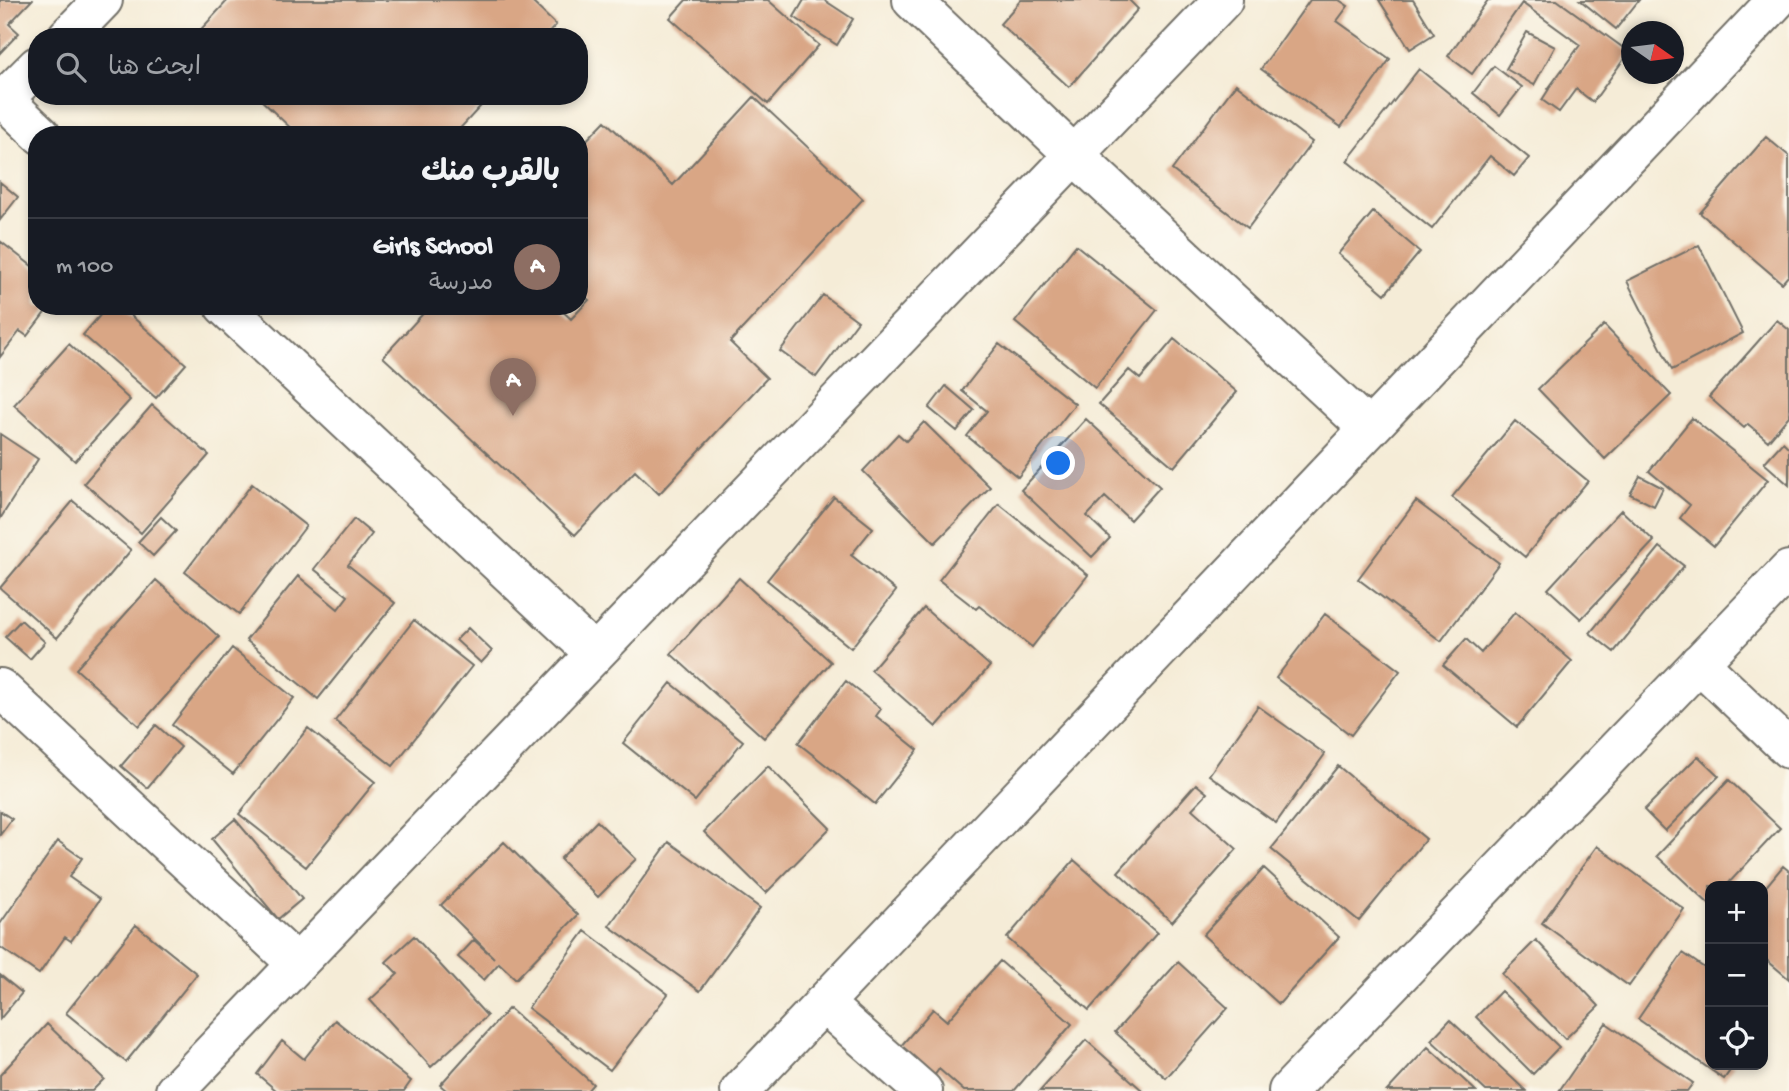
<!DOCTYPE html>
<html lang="ar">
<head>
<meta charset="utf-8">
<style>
  :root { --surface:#171b24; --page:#20242c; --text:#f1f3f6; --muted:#9ea1a6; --line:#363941; --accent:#db2777 }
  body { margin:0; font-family:"Gochi Hand","Playpen Sans Arabic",sans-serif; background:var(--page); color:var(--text); direction:rtl }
  .controls { position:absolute; right:21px; bottom:21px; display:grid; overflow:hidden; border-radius:14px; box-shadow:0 4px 10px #0003 }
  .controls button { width:63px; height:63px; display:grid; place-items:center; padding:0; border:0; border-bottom:2px solid var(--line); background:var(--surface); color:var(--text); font:35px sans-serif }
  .compass { position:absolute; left:1621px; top:21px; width:63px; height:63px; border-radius:50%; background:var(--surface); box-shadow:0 4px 10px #0003; rotate:104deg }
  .you { position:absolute; left:1059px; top:464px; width:24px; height:24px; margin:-18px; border:5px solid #fff; border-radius:50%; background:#1a73e8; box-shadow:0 0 0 10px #1a73e833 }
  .badge { display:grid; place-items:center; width:46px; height:46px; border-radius:50%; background:var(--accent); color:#fff; font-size:23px; font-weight:700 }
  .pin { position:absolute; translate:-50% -58px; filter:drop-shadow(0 2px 4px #0008) }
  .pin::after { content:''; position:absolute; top:37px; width:24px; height:21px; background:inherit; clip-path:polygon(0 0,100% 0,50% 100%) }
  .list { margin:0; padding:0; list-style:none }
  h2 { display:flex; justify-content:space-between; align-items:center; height:91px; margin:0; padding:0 28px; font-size:30px }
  h2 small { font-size:23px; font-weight:400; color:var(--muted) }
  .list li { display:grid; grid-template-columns:46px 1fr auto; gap:21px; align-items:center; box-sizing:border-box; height:98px; padding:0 28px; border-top:2px solid var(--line) }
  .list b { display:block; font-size:26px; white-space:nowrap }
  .list p { margin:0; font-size:23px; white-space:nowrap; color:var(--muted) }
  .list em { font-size:23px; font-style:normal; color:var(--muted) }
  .icon { flex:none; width:38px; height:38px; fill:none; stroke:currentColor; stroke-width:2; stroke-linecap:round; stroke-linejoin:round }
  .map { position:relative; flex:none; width:1789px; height:1091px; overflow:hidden; direction:ltr }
  .search { position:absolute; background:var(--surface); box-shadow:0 4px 10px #0003; left:28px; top:28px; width:560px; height:77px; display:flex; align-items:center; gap:18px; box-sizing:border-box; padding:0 24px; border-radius:28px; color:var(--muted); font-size:26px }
  .panel { position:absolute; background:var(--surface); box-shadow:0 4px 10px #0003; left:28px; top:126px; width:560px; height:189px; border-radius:28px; direction:rtl }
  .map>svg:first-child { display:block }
  .building { fill:#d9a685 }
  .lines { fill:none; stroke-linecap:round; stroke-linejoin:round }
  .minor-casing { stroke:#726f67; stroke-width:42 }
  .minor { stroke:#fff; stroke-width:38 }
</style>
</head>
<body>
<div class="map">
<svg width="1789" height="1091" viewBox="0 0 1789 1091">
  <rect width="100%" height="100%" fill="#fbf7ec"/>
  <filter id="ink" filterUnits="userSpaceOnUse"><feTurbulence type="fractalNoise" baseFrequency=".0143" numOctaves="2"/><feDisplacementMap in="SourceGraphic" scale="14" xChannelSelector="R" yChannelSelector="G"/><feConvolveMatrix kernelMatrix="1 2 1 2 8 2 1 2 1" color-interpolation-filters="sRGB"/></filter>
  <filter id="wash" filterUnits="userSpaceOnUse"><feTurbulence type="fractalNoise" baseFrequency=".00686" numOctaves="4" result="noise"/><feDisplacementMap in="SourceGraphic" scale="28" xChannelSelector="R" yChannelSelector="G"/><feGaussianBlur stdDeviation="1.57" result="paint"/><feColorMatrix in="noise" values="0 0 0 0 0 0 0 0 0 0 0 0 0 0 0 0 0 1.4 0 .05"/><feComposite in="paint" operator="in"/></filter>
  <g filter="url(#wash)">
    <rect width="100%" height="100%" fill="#f5ecd7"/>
    <g id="blocks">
      <path class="building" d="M 0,0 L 32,0 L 9,24 L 19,33 L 0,53 Z
        M 228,0 L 530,0 L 556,25 L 545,37 L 194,37 Z
        M 686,0 L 768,0 L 819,45 L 768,104 L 670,18 Z
        M 804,0 L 824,0 L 853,19 L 837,45 L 794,17 Z
        M 1021,0 L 1129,0 L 1138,9 L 1069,87 L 1000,24 Z
        M 1310,0 L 1339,0 L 1348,6 L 1337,21 L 1390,59 L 1341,127 L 1261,69 Z
        M 1379,0 L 1413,0 L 1434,34 L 1410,49 Z
        M 1488,0 L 1557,0 L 1629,52 L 1593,102 L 1576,89 L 1559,112 L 1542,100 L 1549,89 L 1548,89 L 1580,45 L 1522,3 L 1472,74 L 1448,56 Z
        M 1580,0 L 1639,0 L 1616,29 Z
        M 1527,32 L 1555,47 L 1534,85 L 1506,69 Z
        M 1494,66 L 1522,87 L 1500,115 L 1473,93 Z
        M 1419,69 L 1529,158 L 1514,176 L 1490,156 L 1432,229 L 1347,161 Z
        M 1236,84 L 1312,142 L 1248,228 L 1172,170 Z
        M 257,96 L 490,96 L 454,135 L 298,135 Z
        M 754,97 L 863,199 L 730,342 L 767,378 L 659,494 L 635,471 L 575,535 L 383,357 L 430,306 L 557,306 L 571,319 L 589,300 L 579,291 L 579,148 L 605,121 L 673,185 Z
        M 1766,137 L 1789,156 L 1789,275 L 1782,283 L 1700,213 Z
        M 0,182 L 18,197 L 0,220 Z
        M 1373,212 L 1420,252 L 1385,294 L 1338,254 Z
        M 0,241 L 37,270 L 37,306 L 50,306 L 27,336 L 20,331 L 0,357 Z
        M 1076,245 L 1157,310 L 1095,388 L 1015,322 Z
        M 1699,245 L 1743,333 L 1672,370 L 1627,281 Z
        M 823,295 L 858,321 L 816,377 L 780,351 Z
        M 108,306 L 120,306 L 186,364 L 156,398 L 83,335 Z
        M 1777,320 L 1789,330 L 1789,416 L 1768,441 L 1748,424 L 1744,428 L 1709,397 Z
        M 1604,325 L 1671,395 L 1605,459 L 1538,389 Z
        M 1174,339 L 1237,392 L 1174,467 L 1099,404 L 1129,370 L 1140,379 Z
        M 69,344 L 130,400 L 75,461 L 14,405 Z
        M 999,344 L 1075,404 L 1018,477 L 967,436 L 987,411 L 962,391 Z
        M 946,386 L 974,410 L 957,431 L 929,408 Z
        M 152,405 L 209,455 L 141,533 L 84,483 Z
        M 1692,418 L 1768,480 L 1714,546 L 1680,518 L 1690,505 L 1649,471 Z
        M 1086,419 L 1160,487 L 1130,520 L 1105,497 L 1087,516 L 1110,538 L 1092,557 L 1021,490 Z
        M 1515,421 L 1588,481 L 1525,557 L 1452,497 Z
        M 924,422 L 990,487 L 935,543 L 863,471 L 898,434 L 906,441 Z
        M 0,434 L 38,459 L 0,519 Z
        M 1783,442 L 1789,448 L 1789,485 L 1764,463 Z
        M 1640,476 L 1663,488 L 1654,506 L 1630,494 Z
        M 252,484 L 306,526 L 239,614 L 185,572 Z
        M 834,497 L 873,528 L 851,555 L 896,591 L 851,648 L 767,580 Z
        M 73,501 L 131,550 L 57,638 L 0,588 Z
        M 1416,501 L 1499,563 L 1441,641 L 1358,579 Z
        M 999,504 L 1088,575 L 1032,647 L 979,606 L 976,609 L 939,580 Z
        M 1621,510 L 1654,541 L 1581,619 L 1548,589 Z
        M 161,517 L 176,531 L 153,556 L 138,542 Z
        M 354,519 L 372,534 L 348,565 L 395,603 L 318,699 L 246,640 L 298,576 L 338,609 L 348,596 L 314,569 Z
        M 1660,547 L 1684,566 L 1614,652 L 1590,633 Z
        M 739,578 L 831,662 L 764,738 L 671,654 Z
        M 156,580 L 219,637 L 139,726 L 76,669 Z
        M 924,608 L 990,666 L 936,727 L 871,670 Z
        M 1515,612 L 1572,661 L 1517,727 L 1443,665 L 1466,639 L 1481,653 Z
        M 1325,614 L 1400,671 L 1351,735 L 1276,678 Z
        M 21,620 L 45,642 L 30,659 L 5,637 Z
        M 414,620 L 472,666 L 393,766 L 335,721 Z
        M 468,628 L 492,651 L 481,663 L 456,640 Z
        M 232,648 L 294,698 L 233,774 L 172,725 Z
        M 846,681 L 881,709 L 876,716 L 918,750 L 875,804 L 798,743 Z
        M 671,683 L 743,741 L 695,801 L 623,743 Z
        M 1258,706 L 1325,754 L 1276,823 L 1209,775 Z
        M 156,725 L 181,747 L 147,788 L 121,766 Z
        M 308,728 L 375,782 L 306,867 L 239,814 Z
        M 1698,756 L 1719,776 L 1665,831 L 1644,810 Z
        M 768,766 L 830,828 L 766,893 L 704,832 Z
        M 1338,766 L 1426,839 L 1359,921 L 1271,849 Z
        M 1729,780 L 1780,828 L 1726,886 L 1710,886 L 1710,903 L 1709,904 L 1657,856 Z
        M 1196,784 L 1207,793 L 1192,809 L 1237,849 L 1172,922 L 1118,872 Z
        M 0,811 L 12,819 L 0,835 Z
        M 235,819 L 302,899 L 278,919 L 212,839 Z
        M 597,821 L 636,859 L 598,897 L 560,859 Z
        M 58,841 L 82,858 L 69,877 L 100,899 L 71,941 L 65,937 L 39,974 L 0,947 L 0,924 Z
        M 504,842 L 578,915 L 516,979 L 499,963 L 484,980 L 458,957 L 474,940 L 494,958 L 441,905 Z
        M 669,842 L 760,908 L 700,991 L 609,926 Z
        M 1597,846 L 1684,909 L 1629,986 L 1542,923 Z
        M 1074,860 L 1157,933 L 1089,1010 L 1007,938 Z
        M 1783,866 L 1789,871 L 1789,979 L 1763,957 L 1763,890 Z
        M 1264,868 L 1339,937 L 1279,1004 L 1203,935 Z
        M 136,925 L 197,974 L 126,1062 L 66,1013 Z
        M 585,931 L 668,994 L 610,1070 L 528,1008 Z
        M 414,936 L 487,1016 L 431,1067 L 370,1000 L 398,974 L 386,962 Z
        M 1536,940 L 1599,1006 L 1565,1039 L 1502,974 Z
        M 1683,953 L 1710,972 L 1710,1065 L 1734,1065 L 1724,1079 L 1638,1019 Z
        M 1000,961 L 1072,1024 L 1014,1091 L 964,1091 L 939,1069 L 934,1076 L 900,1047 L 933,1009 L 947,1021 Z
        M 1178,962 L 1228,1008 L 1166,1078 L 1115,1032 Z
        M 0,975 L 22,993 L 0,1019 Z
        M 1501,991 L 1559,1047 L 1533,1074 L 1476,1017 Z
        M 509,1008 L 593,1084 L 587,1091 L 447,1091 L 440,1085 Z
        M 335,1020 L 411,1081 L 404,1091 L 277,1091 L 257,1074 L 282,1041 L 304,1059 Z
        M 1450,1020 L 1526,1091 L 1486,1091 L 1431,1040 Z
        M 1606,1023 L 1693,1083 L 1687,1091 L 1559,1091 Z
        M 47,1024 L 104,1079 L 92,1091 L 0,1091 L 0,1075 Z
        M 1086,1040 L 1143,1091 L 1040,1091 Z
        M 1428,1047 L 1476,1091 L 1387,1091 Z"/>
    </g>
  </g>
  <g filter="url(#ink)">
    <use href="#blocks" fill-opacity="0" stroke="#726f67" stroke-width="2"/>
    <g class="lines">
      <defs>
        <path id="minor" d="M 912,0 L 1074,155 L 1369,429
          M 67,37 L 103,0
          M 0,96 L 41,135
          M 3,100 L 37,66
          M 224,306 L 595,654
          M 1699,663 L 1789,749
          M 0,688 L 297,964
          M 823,1003 L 923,1091
          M 175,1091 L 1223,0
          M 740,1091 L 1777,0
          M 1288,1091 L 1789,570"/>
      </defs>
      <use href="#minor" class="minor-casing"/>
      <use href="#minor" class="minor"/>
    </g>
  </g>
</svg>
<div class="controls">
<button>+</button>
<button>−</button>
<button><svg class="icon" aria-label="locate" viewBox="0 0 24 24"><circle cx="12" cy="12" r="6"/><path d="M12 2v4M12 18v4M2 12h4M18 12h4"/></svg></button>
</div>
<svg class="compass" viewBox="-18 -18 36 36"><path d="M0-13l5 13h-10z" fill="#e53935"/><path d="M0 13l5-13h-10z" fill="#9ea1a6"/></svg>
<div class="you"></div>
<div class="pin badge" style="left:513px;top:416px;background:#8d6e63">A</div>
<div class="search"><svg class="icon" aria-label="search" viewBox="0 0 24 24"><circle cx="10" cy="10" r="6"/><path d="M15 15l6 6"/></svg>ابحث هنا</div>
<section class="panel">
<h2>بالقرب منك<small></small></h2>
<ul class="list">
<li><span class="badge" style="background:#8d6e63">A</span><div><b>Girls School</b><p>مدرسة</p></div><em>100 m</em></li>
</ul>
</section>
</div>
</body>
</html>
